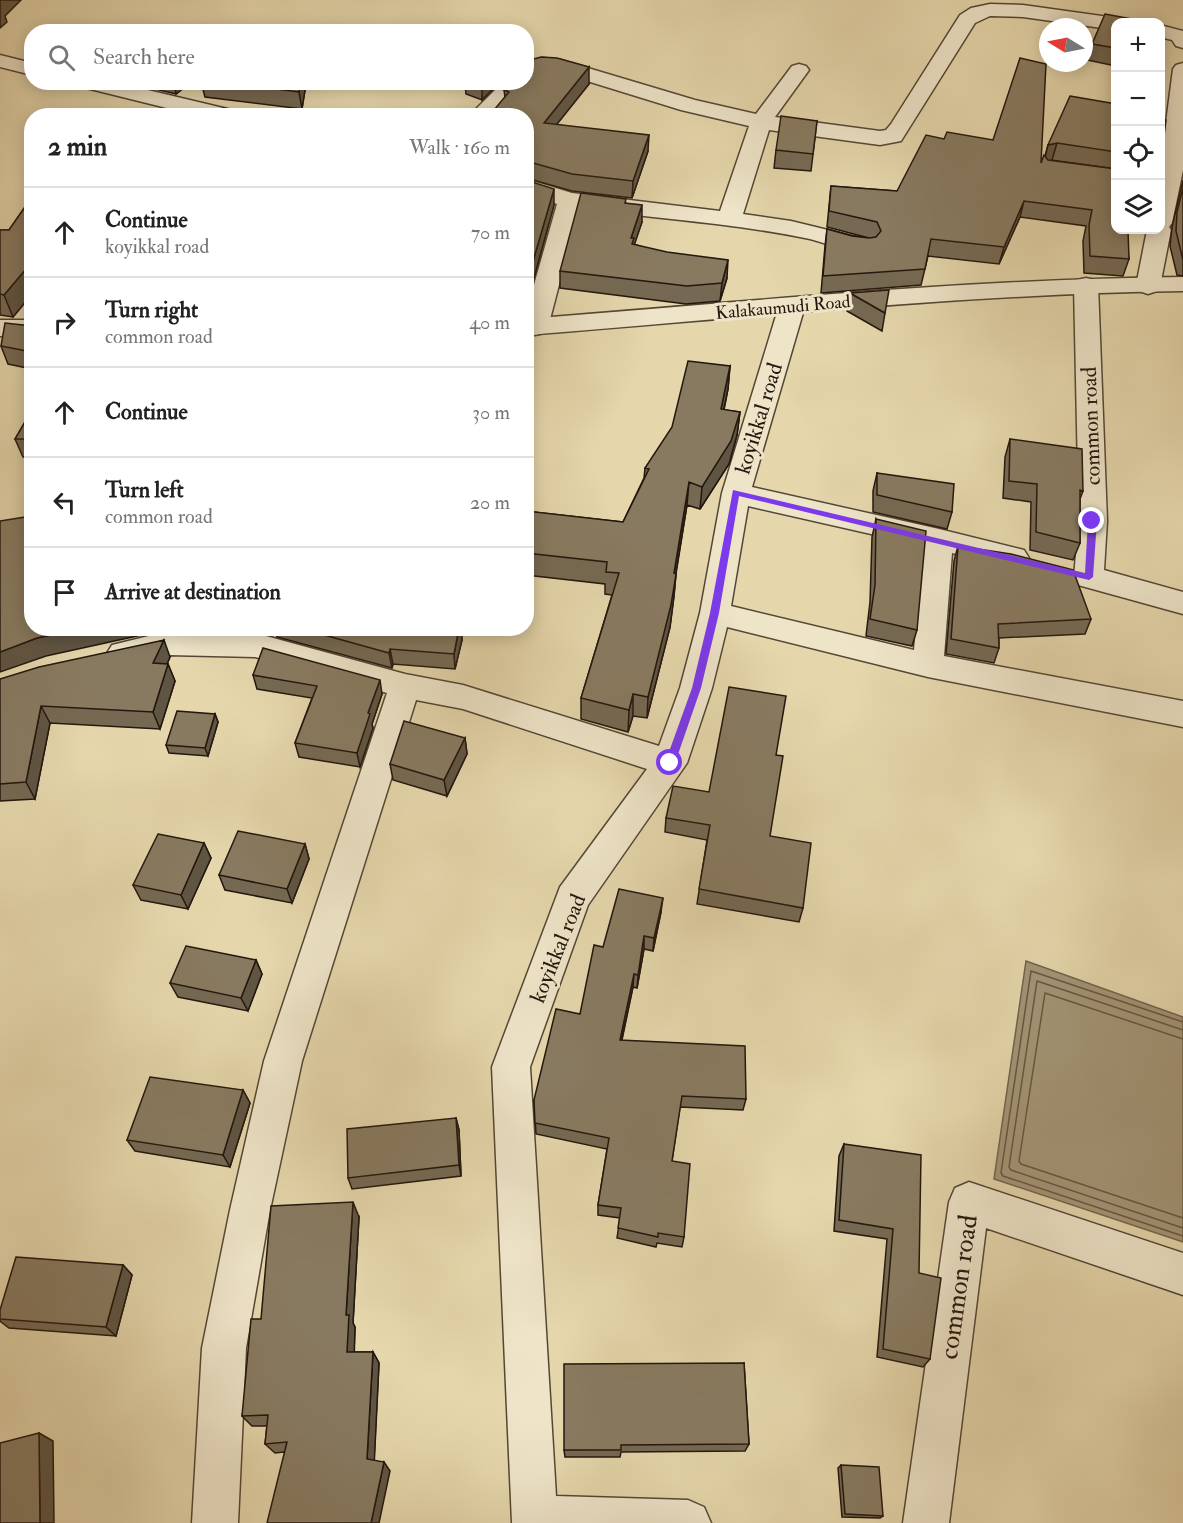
<!DOCTYPE html>
<html lang="en">
<head>
<meta charset="utf-8">
<style>
  :root { --surface:#fff; --page:#f6f6f6; --text:#222; --muted:#767676; --line:#e0e0e0 }
  body { margin:0; font-family:"IM FELL Double Pica",serif; background:var(--page); color:var(--text) }
  .controls { position:absolute; right:18px; top:18px; display:grid; overflow:hidden; border-radius:12px; box-shadow:0 3px 15px #0003 }
  .controls button { width:54px; height:54px; display:grid; place-items:center; padding:0; border:0; border-bottom:2px solid var(--line); background:var(--surface); color:var(--text); font:30px sans-serif }
  .compass { position:absolute; left:1039px; top:18px; width:54px; height:54px; border-radius:50%; background:var(--surface); box-shadow:0 3px 15px #0003; rotate:280deg }
  .stop { position:absolute; width:18px; height:18px; margin:-14px; border:4px solid #7c3aed; border-radius:50%; background:#fff }
  .stop.end { background:#7c3aed; border-color:#fff; box-shadow:0 2px 6px #0008 }
  .list { margin:0; padding:0; list-style:none }
  h2 { display:flex; justify-content:space-between; align-items:center; height:78px; margin:0; padding:0 24px; font-size:26px }
  h2 small { font-size:20px; font-weight:400; color:var(--muted) }
  .list li { display:grid; grid-template-columns:39px 1fr auto; gap:18px; align-items:center; box-sizing:border-box; height:90px; padding:0 24px; border-top:2px solid var(--line) }
  .list b { display:block; font-size:22px; white-space:nowrap }
  .list p { margin:0; font-size:20px; white-space:nowrap; color:var(--muted) }
  .list em { font-size:20px; font-style:normal; color:var(--muted) }
  .icon { flex:none; width:33px; height:33px; fill:none; stroke:currentColor; stroke-width:2; stroke-linecap:round; stroke-linejoin:round }
  .map { position:relative; flex:none; width:1183px; height:1523px; overflow:hidden }
  .search { position:absolute; background:var(--surface); box-shadow:0 3px 15px #0003; left:24px; top:24px; width:510px; height:66px; display:flex; align-items:center; gap:15px; box-sizing:border-box; padding:0 21px; border-radius:24px; color:var(--muted); font-size:22px }
  .panel { position:absolute; background:var(--surface); box-shadow:0 3px 15px #0003; left:24px; top:108px; width:510px; height:528px; border-radius:24px }
  .map>svg:first-child { display:block }
  .water { fill:#a39576; stroke:#70634c; stroke-width:1.5 }
  .lines { fill:none; stroke-linecap:round; stroke-linejoin:round }
  .shore { stroke:#645642; stroke-width:1.5 }
  .minor-casing { stroke:#544735; stroke-width:3 }
  .tertiary-casing { stroke:#544735; stroke-width:3 }
  .minor { fill:#eee4c8; fill-rule:evenodd }
  .tertiary { fill:#eee4c8; fill-rule:evenodd }
  .wall { fill:#756953; stroke:#24170e; stroke-width:1.5 }
  .shaded-wall { fill:#5f5543; stroke:#24170e; stroke-width:1.5 }
  .building { fill:#887a60; stroke:#24170e; stroke-width:1.5 }
  .route { fill:#7c3aed }
  .labels { text-anchor:middle; stroke-width:6; stroke-linejoin:round; paint-order:stroke }
  .far-street-label { font-size:18px; fill:#24170e; stroke:#eee4c8 }
  .street-label { font-size:22px; fill:#24170e; stroke:#eee4c8 }
  .near-street-label { font-size:27px; fill:#24170e; stroke:#eee4c8 }
</style>
</head>
<body>
<div class="map">
<svg width="1183" height="1523" viewBox="0 0 1183 1523">
  <rect width="100%" height="100%" fill="#e5d6ab"/>
  <filter id="stains"><feTurbulence type="fractalNoise" baseFrequency=".00333" numOctaves="4"/><feColorMatrix values="0 0 0 0 .2 0 0 0 0 .09 0 0 0 0 .02 0 0 0 .5 -.17"/></filter>
  <radialGradient id="worn" r=".72"><stop offset=".6" stop-color="#630" stop-opacity="0"/><stop offset="1" stop-color="#630" stop-opacity=".3"/></radialGradient>
  <path class="water" d="M 1026,961 L 1183,1017 L 1183,1242 L 994,1179 Z"/>
  <g class="lines">
    <path class="shore" d="M 1183,1022 L 1031,971 L 1001,1173 L 1003,1176 L 1183,1236
      M 1183,1030 L 1037,981 L 1009,1167 L 1011,1170 L 1183,1228
      M 1183,1039 L 1045,993 L 1019,1161 L 1021,1164 L 1183,1218"/>
    <defs>
      <path id="minor" d="M 990,4 L 1023,5 L 1116,18 L 1125,22 L 1116,22 L 1116,30 L 1023,17 L 990,16 L 975,23 L 901,141 L 880,145 L 769,130 L 743,214 L 791,221 L 873,241 L 876,246 L 873,251 C 854,256 829,244 810,239 C 734,223 656,219 579,208 L 548,327 L 544,333 L 535,335 L 526,333 L 526,313 L 557,204 L 526,194 L 526,179 L 572,193 L 720,211 L 749,126 L 681,110 L 558,72 L 541,71 L 526,76 L 526,62 L 543,58 L 561,60 L 695,100 L 756,114 L 792,66 L 799,64 L 806,66 L 809,70 L 775,117 L 880,131 L 886,130 L 891,124 L 960,15 L 971,8 Z
        M 1160,25 L 1183,31 L 1183,48 L 1176,46 L 1172,40 L 1160,37 Z
        M 0,55 L 32,63 L 32,75 L 0,67 Z
        M 1183,63 L 1183,170 L 1172,223 L 1169,227 L 1171,230 L 1160,286 L 1157,291 L 1148,294 L 1139,291 L 1136,286 L 1147,230 L 1160,230 L 1160,169 L 1173,69 L 1176,65 Z
        M 75,82 L 114,82 L 236,111 L 239,116 L 199,116 L 78,86 Z
        M 503,82 L 526,82 L 493,116 L 469,116 Z
        M 1086,278 L 1095,280 L 1098,285 L 1107,521 L 1104,570 L 1183,592 L 1183,614 L 1078,585 L 1074,577 L 1079,521 L 1074,285 L 1077,280 Z
        M 792,298 L 801,301 L 805,306 L 752,487 L 939,529 L 1024,550 L 1029,558 L 1024,566 L 1014,569 L 952,553 L 944,656 L 1183,701 L 1183,727 L 928,677 L 727,627 L 712,688 L 687,763 L 588,905 L 530,1067 L 556,1496 L 688,1500 L 704,1507 L 711,1523 L 512,1523 L 492,1067 L 560,887 L 647,769 L 463,709 L 416,700 L 302,1061 L 270,1210 L 246,1348 L 238,1523 L 192,1523 L 202,1348 L 230,1210 L 264,1061 L 387,693 L 255,657 L 169,655 L 123,665 L 112,661 L 107,653 L 112,645 L 169,631 L 255,633 L 405,674 L 463,685 L 659,746 L 680,688 L 700,613 L 722,493 L 779,306 L 783,301 ZM 748,506 L 924,546 L 914,650 L 731,606 Z
        M 969,1182 L 1183,1253 L 1183,1295 L 986,1228 L 949,1523 L 903,1523 L 949,1202 L 955,1188 Z"/>
      <path id="tertiary" d="M 1183,277 L 1183,291 C 964,294 745,318 526,335 L 526,319 C 745,302 964,279 1183,277 Z
        M 0,320 L 32,320 L 32,336 L 0,336 Z"/>
    </defs>
    <use href="#minor" class="minor-casing"/>
    <use href="#tertiary" class="tertiary-casing"/>
    <use href="#minor" class="minor"/>
    <use href="#tertiary" class="tertiary"/>
  </g>
  <path class="wall" d="M 1116,22 L 1116,66 L 1087,60 L 1092,44 Z
    M 133,82 L 191,82 L 176,94 L 134,84 Z
    M 201,82 L 304,82 L 305,90 L 302,109 L 205,97 Z
    M 465,82 L 500,82 L 482,100 L 466,94 Z
    M 589,84 L 557,124 L 648,151 L 632,198 L 572,191 L 526,178 L 526,116 L 505,97 L 504,90 Z
    M 1116,104 L 1116,169 L 1051,160 L 1116,169 L 1129,259 L 1123,276 L 1084,273 L 1083,241 L 1086,226 L 1020,217 L 999,264 L 928,256 L 921,285 L 821,293 L 825,246 L 827,229 L 852,236 L 869,238 L 827,227 L 831,186 L 897,191 L 944,139 L 993,140 L 1041,163 L 1045,156 L 1048,145 Z
    M 817,121 L 811,171 L 774,168 L 776,150 Z
    M 526,180 L 554,205 L 532,285 L 526,284 Z
    M 1183,180 L 1183,276 L 1177,275 L 1170,246 L 1172,227 Z
    M 32,197 L 32,294 L 13,317 L 0,315 L 0,230 L 9,230 Z
    M 626,203 L 642,222 L 634,244 L 727,278 L 720,301 L 686,304 L 560,288 L 560,271 Z
    M 850,293 L 885,313 L 882,331 L 847,311 Z
    M 32,326 L 32,369 L 8,364 L 1,346 Z
    M 730,366 L 728,389 L 724,410 L 740,412 L 737,435 L 729,464 L 700,509 L 687,505 L 676,574 L 674,596 L 670,627 L 647,718 L 633,716 L 628,732 L 581,719 L 581,698 L 612,595 L 605,594 L 605,584 L 526,575 L 526,511 L 623,522 L 644,478 L 645,468 Z
    M 32,410 L 32,457 L 23,457 L 15,439 Z
    M 1010,439 L 1083,491 L 1080,499 L 1080,543 L 1073,560 L 1030,550 L 1031,502 L 1003,498 L 1005,457 Z
    M 877,473 L 952,512 L 947,529 L 873,512 L 873,491 Z
    M 876,519 L 917,630 L 912,646 L 866,636 L 870,602 L 872,537 Z
    M 958,546 L 1091,619 L 1085,634 L 999,638 L 999,648 L 994,663 L 946,654 L 954,561 Z
    M 275,628 L 461,628 L 462,640 L 455,669 L 393,664 L 392,668 L 277,637 Z
    M 170,657 L 167,664 L 168,664 L 175,681 L 160,729 L 50,723 L 35,799 L 0,801 L 0,679 Z
    M 253,675 L 382,694 L 372,724 L 373,728 L 360,767 L 299,757 L 295,743 L 312,698 L 257,689 Z
    M 215,714 L 218,722 L 208,756 L 169,753 L 166,745 Z
    M 465,738 L 467,754 L 447,796 L 393,780 L 390,764 Z
    M 776,755 L 770,836 L 803,908 L 799,922 L 697,904 L 707,840 L 665,832 L 666,818 L 709,792 Z
    M 204,843 L 211,858 L 188,909 L 141,900 L 133,885 Z
    M 305,844 L 309,859 L 292,903 L 225,890 L 219,875 Z
    M 661,912 L 653,951 L 644,949 L 637,988 L 633,987 L 622,1040 L 746,1099 L 743,1110 L 680,1107 L 672,1161 L 684,1237 L 682,1247 L 657,1243 L 656,1247 L 617,1238 L 620,1218 L 598,1215 L 598,1205 L 607,1149 L 536,1134 L 534,1100 L 580,1014 L 603,947 Z
    M 256,960 L 262,974 L 248,1011 L 178,997 L 170,983 Z
    M 243,1090 L 250,1103 L 230,1167 L 135,1151 L 127,1140 Z
    M 456,1118 L 459,1130 L 461,1176 L 352,1189 L 348,1178 Z
    M 844,1144 L 919,1273 L 930,1359 L 923,1367 L 877,1357 L 887,1239 L 834,1231 L 839,1156 Z
    M 359,1217 L 353,1323 L 355,1327 L 354,1352 L 373,1352 L 379,1363 L 374,1460 L 390,1471 L 284,1452 L 275,1453 L 265,1444 L 267,1426 L 252,1426 L 242,1416 L 261,1319 Z
    M 123,1265 L 132,1275 L 116,1336 L 9,1328 L 0,1321 L 0,1310 Z
    M 744,1363 L 749,1444 L 745,1451 L 621,1452 L 620,1457 L 565,1457 L 564,1450 Z
    M 841,1465 L 883,1516 L 880,1518 L 842,1517 L 838,1468 Z"/>
  <path class="shaded-wall" d="M 0,0 L 21,0 L 5,16 L 7,22 L 0,28 Z
    M 589,67 L 589,84 L 545,139 L 544,123 Z
    M 174,82 L 191,82 L 176,94 Z
    M 300,82 L 304,82 L 305,90 L 302,109 L 299,92 Z
    M 482,82 L 500,82 L 482,100 Z
    M 649,135 L 648,151 L 632,198 L 633,181 Z
    M 1057,143 L 1052,160 L 1044,162 L 1048,145 Z
    M 554,189 L 554,205 L 532,285 L 531,268 Z
    M 1024,201 L 1020,217 L 999,264 L 1004,247 Z
    M 642,205 L 642,222 L 634,246 L 634,256 L 631,238 Z
    M 728,260 L 727,278 L 720,301 L 722,283 Z
    M 32,262 L 32,294 L 13,317 L 4,295 Z
    M 730,366 L 728,389 L 719,432 L 721,409 Z
    M 740,412 L 737,435 L 729,464 L 700,509 L 702,487 Z
    M 689,482 L 687,505 L 672,596 L 674,573 Z
    M 676,574 L 674,596 L 670,627 L 647,718 L 648,697 Z
    M 83,628 L 169,629 L 46,656 L 0,672 L 0,652 L 37,638 Z
    M 459,628 L 461,628 L 462,640 L 455,669 L 454,654 Z
    M 164,640 L 170,657 L 160,681 L 153,663 Z
    M 390,649 L 393,664 L 392,668 L 389,653 Z
    M 168,664 L 175,681 L 160,729 L 153,712 Z
    M 380,680 L 382,694 L 372,724 L 373,728 L 360,767 L 357,753 L 368,713 Z
    M 633,694 L 633,716 L 628,732 L 629,710 Z
    M 41,706 L 50,723 L 35,799 L 26,782 Z
    M 215,714 L 218,722 L 208,756 L 205,748 Z
    M 465,738 L 467,754 L 447,796 L 444,780 Z
    M 204,843 L 211,858 L 188,909 L 181,895 Z
    M 305,844 L 309,859 L 292,903 L 287,889 Z
    M 663,898 L 661,912 L 653,951 L 654,938 Z
    M 644,936 L 644,949 L 637,988 L 638,975 Z
    M 256,960 L 262,974 L 248,1011 L 241,998 Z
    M 634,974 L 633,987 L 619,1052 L 620,1040 Z
    M 243,1090 L 250,1103 L 230,1167 L 223,1155 Z
    M 456,1118 L 459,1130 L 461,1176 L 459,1165 Z
    M 353,1202 L 359,1217 L 353,1323 L 355,1327 L 354,1364 L 347,1352 L 346,1315 Z
    M 123,1265 L 132,1275 L 116,1336 L 106,1327 Z
    M 373,1352 L 379,1363 L 374,1468 L 367,1459 Z
    M 39,1433 L 53,1441 L 54,1523 L 40,1523 Z
    M 384,1462 L 390,1471 L 379,1523 L 371,1523 Z"/>
  <path class="building" d="M 1105,14 L 1148,22 L 1116,22 L 1116,48 L 1092,44 Z
    M 182,25 L 208,32 L 174,32 Z
    M 541,57 L 557,58 L 589,67 L 544,123 L 649,135 L 633,181 L 572,174 L 526,161 L 526,116 L 489,116 L 509,92 L 504,90 L 512,82 L 526,82 L 526,61 Z
    M 1020,58 L 1046,64 L 1041,163 L 1044,155 L 1048,160 L 1116,169 L 1116,230 L 1128,230 L 1129,259 L 1090,256 L 1089,225 L 1092,210 L 1024,201 L 1004,247 L 931,239 L 925,269 L 823,276 L 827,229 L 852,236 L 869,238 L 876,237 L 881,231 L 877,222 L 829,211 L 831,186 L 897,191 L 926,135 L 944,139 L 947,132 L 993,140 Z
    M 220,82 L 300,82 L 299,92 Z
    M 1070,96 L 1116,104 L 1116,152 L 1057,143 L 1048,145 Z
    M 223,108 L 273,116 L 217,116 Z
    M 781,116 L 817,121 L 813,154 L 776,150 Z
    M 1161,119 L 1166,120 L 1161,160 L 1161,185 Z
    M 526,180 L 554,189 L 531,268 L 526,267 Z
    M 1183,188 L 1183,260 L 1176,231 L 1177,212 Z
    M 581,193 L 626,199 L 625,203 L 642,205 L 631,238 L 634,238 L 632,244 L 667,252 L 728,260 L 722,283 L 687,286 L 560,271 Z
    M 32,197 L 32,262 L 4,295 L 0,294 L 0,230 L 9,230 Z
    M 889,290 L 885,313 L 850,293 Z
    M 5,323 L 32,326 L 32,352 L 1,346 Z
    M 688,361 L 730,366 L 721,409 L 740,412 L 731,441 L 702,487 L 689,482 L 674,573 L 676,574 L 671,605 L 648,697 L 633,694 L 629,710 L 581,698 L 619,573 L 606,572 L 607,562 L 526,553 L 526,511 L 623,522 L 649,469 L 645,468 L 672,427 Z
    M 32,410 L 32,439 L 15,439 Z
    M 1010,439 L 1082,449 L 1083,491 L 1080,490 L 1080,543 L 1036,532 L 1037,484 L 1009,481 Z
    M 877,473 L 954,484 L 952,512 L 877,495 Z
    M 32,516 L 32,628 L 83,628 L 37,638 L 0,652 L 0,521 Z
    M 876,519 L 926,531 L 917,630 L 870,619 L 875,585 Z
    M 958,546 L 1011,554 L 1073,570 L 1091,619 L 998,624 L 999,648 L 951,639 Z
    M 299,628 L 459,628 L 454,654 L 390,649 L 389,653 Z
    M 164,640 L 153,663 L 168,664 L 153,712 L 41,706 L 26,782 L 0,784 L 0,679 L 39,667 Z
    M 263,648 L 380,680 L 368,713 L 370,714 L 357,753 L 295,743 L 317,686 L 253,675 Z
    M 729,687 L 786,696 L 776,755 L 783,756 L 770,836 L 811,843 L 803,908 L 699,889 L 710,825 L 666,818 L 673,786 L 709,792 Z
    M 177,711 L 215,714 L 205,748 L 166,745 Z
    M 404,721 L 465,738 L 444,780 L 390,764 Z
    M 238,831 L 305,844 L 287,889 L 219,875 Z
    M 158,834 L 204,843 L 181,895 L 133,885 Z
    M 619,889 L 663,898 L 654,938 L 644,936 L 638,975 L 634,974 L 620,1040 L 745,1046 L 746,1099 L 682,1096 L 672,1161 L 690,1164 L 684,1237 L 658,1233 L 658,1237 L 618,1228 L 621,1208 L 598,1205 L 609,1138 L 535,1123 L 534,1100 L 556,1009 L 580,1014 L 594,945 L 603,947 Z
    M 186,946 L 256,960 L 241,998 L 170,983 Z
    M 150,1077 L 243,1090 L 223,1155 L 127,1140 Z
    M 456,1118 L 459,1165 L 348,1178 L 347,1129 Z
    M 844,1144 L 921,1155 L 919,1273 L 941,1278 L 930,1359 L 883,1349 L 893,1229 L 839,1220 Z
    M 353,1202 L 346,1315 L 349,1315 L 347,1352 L 373,1352 L 367,1459 L 384,1462 L 371,1523 L 267,1523 L 287,1442 L 265,1444 L 268,1415 L 242,1416 L 251,1319 L 261,1319 L 271,1206 Z
    M 16,1257 L 123,1265 L 106,1327 L 0,1319 L 0,1310 Z
    M 744,1363 L 749,1444 L 621,1445 L 621,1450 L 564,1450 L 564,1364 Z
    M 39,1433 L 40,1523 L 0,1523 L 0,1443 Z
    M 841,1465 L 879,1467 L 883,1516 L 845,1514 Z"/>
  <path class="route" d="M 733,490 L 1085,573 L 1088,521 L 1092,518 L 1097,521 L 1093,577 L 1089,580 L 739,496 L 719,613 L 701,688 L 675,763 L 670,767 L 665,763 L 692,688 L 710,613 Z"/>
  <g class="labels">
    <g class="far-street-label">
      <text transform="translate(783 307) rotate(-5)" y="6">Kalakaumudi Road</text>
    </g>
    <g class="street-label">
      <text transform="translate(758 418) rotate(-73)" y="8">koyikkal road</text>
      <text transform="translate(1090 426) rotate(-92)" y="8">common road</text>
      <text transform="translate(557 948) rotate(-68)" y="8">koyikkal road</text>
    </g>
    <g class="near-street-label">
      <text transform="translate(958 1287) rotate(-82)" y="9">common road</text>
    </g>
  </g>
  <rect width="100%" height="100%" filter="url(#stains)"/>
  <rect width="100%" height="100%" fill="url(#worn)"/>
</svg>
<div class="controls">
<button>+</button>
<button>−</button>
<button><svg class="icon" aria-label="locate" viewBox="0 0 24 24"><circle cx="12" cy="12" r="6"/><path d="M12 2v4M12 18v4M2 12h4M18 12h4"/></svg></button>
<button><svg class="icon" aria-label="layers" viewBox="0 0 24 24"><path d="M12 4l9 5-9 5-9-5zM3 14l9 5 9-5"/></svg></button>
</div>
<svg class="compass" viewBox="-18 -18 36 36"><path d="M0-13l5 13h-10z" fill="#e53935"/><path d="M0 13l5-13h-10z" fill="#767676"/></svg>
<div class="stop" style="left:670px;top:763px"></div>
<div class="stop end" style="left:1092px;top:521px"></div>
<div class="search"><svg class="icon" aria-label="search" viewBox="0 0 24 24"><circle cx="10" cy="10" r="6"/><path d="M15 15l6 6"/></svg>Search here</div>
<section class="panel">
<h2>2 min<small>Walk · 160 m</small></h2>
<ul class="list">
<li><svg class="icon" aria-label="ahead" viewBox="0 0 24 24"><path d="M12 20V5M6 11l6-6 6 6"/></svg><div><b>Continue</b><p>koyikkal road</p></div><em>70 m</em></li>
<li><svg class="icon" aria-label="right" viewBox="0 0 24 24"><path d="M7 20v-9h11M14 6l5 5-5 5"/></svg><div><b>Turn right</b><p>common road</p></div><em>40 m</em></li>
<li><svg class="icon" aria-label="ahead" viewBox="0 0 24 24"><path d="M12 20V5M6 11l6-6 6 6"/></svg><div><b>Continue</b></div><em>30 m</em></li>
<li><svg class="icon" aria-label="left" viewBox="0 0 24 24"><path d="M17 20v-9H6M10 6l-5 5 5 5"/></svg><div><b>Turn left</b><p>common road</p></div><em>20 m</em></li>
<li><svg class="icon" aria-label="arrive" viewBox="0 0 24 24"><path d="M6 21V4h12l-3 4 3 4H6"/></svg><div><b>Arrive at destination</b></div></li>
</ul>
</section>
</div>
</body>
</html>
